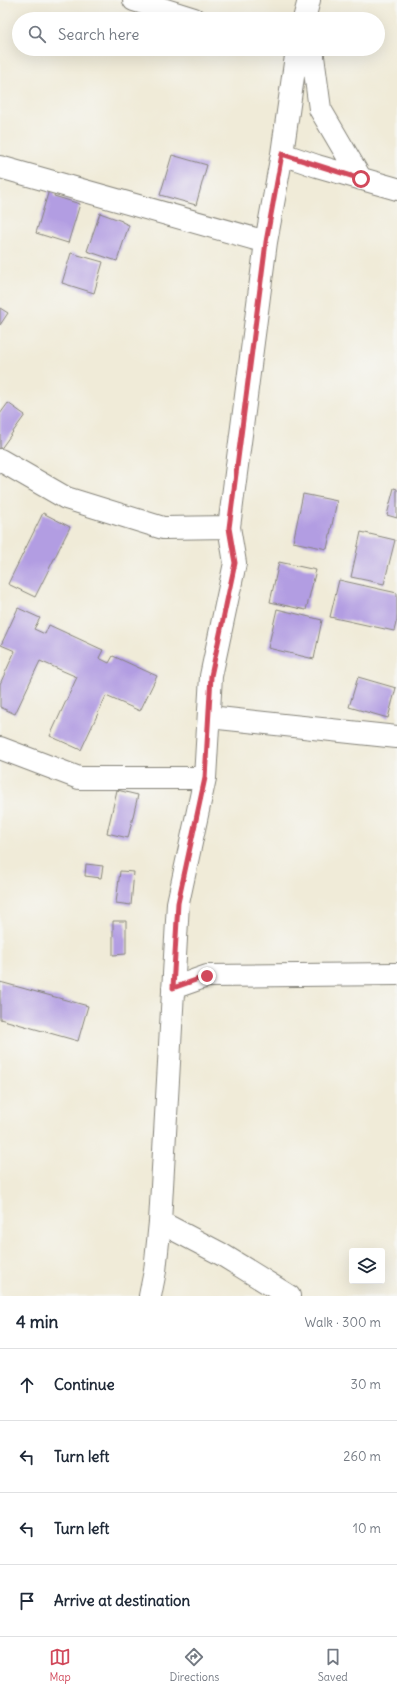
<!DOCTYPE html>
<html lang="en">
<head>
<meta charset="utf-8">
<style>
  :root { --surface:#fff; --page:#f2f2f3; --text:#1f2937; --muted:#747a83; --line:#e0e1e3; --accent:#d1495b }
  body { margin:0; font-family:Delius,sans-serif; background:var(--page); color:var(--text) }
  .controls { position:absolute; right:12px; bottom:12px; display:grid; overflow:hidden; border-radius:4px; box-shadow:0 4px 16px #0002 }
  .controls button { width:36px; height:36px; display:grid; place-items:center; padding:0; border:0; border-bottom:1px solid var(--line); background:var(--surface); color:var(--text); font:20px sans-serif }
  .stop { position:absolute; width:12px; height:12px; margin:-9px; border:3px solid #d1495b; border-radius:50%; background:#fff }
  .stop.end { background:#d1495b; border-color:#fff; box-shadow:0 1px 4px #0008 }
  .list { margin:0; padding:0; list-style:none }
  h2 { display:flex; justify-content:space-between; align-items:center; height:52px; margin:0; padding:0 16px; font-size:17px }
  h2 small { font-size:13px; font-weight:400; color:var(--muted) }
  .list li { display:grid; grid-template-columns:26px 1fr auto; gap:12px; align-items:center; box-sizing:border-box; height:72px; padding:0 16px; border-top:1px solid var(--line) }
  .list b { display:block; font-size:15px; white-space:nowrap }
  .list em { font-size:13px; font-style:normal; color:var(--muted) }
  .icon { flex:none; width:22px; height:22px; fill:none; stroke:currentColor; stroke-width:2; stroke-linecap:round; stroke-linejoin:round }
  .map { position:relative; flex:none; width:397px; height:1296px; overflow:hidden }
  .search { position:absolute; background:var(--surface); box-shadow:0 4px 16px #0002; left:12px; right:12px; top:12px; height:44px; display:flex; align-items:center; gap:10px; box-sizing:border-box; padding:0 14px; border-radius:22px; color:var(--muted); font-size:15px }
  .sheet { height:340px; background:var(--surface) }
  nav { display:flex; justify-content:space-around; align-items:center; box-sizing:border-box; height:56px; border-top:1px solid var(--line); background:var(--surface); font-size:11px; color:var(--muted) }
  nav a { display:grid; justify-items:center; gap:2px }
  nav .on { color:var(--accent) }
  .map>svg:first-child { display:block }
  .building { fill:#b29de2 }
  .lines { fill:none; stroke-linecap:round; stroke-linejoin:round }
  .minor-casing { stroke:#86847a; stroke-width:24 }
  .minor { stroke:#fff; stroke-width:22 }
  .route { stroke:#d1495b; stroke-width:5 }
</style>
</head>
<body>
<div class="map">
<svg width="397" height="1296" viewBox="0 0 397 1296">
  <rect width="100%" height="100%" fill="#f6f6f2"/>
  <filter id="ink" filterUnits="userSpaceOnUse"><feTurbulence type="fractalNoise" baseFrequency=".025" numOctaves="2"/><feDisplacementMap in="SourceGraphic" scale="8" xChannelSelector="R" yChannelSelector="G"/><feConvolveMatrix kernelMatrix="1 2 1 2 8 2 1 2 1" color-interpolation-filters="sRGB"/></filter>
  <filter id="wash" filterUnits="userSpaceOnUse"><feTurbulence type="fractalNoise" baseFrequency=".012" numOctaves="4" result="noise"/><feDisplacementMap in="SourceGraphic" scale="16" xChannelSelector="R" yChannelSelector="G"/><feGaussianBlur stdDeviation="0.9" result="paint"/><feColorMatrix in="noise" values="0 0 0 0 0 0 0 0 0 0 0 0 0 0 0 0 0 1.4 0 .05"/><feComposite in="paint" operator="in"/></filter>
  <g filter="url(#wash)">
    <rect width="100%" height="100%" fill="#f0ebd8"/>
    <g id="blocks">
      <path class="building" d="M 172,155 L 207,165 L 196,205 L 160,195 Z
        M 49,190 L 55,192 L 54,196 L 80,204 L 68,243 L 36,233 Z
        M 100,213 L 122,221 L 122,222 L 129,225 L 117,261 L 87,251 Z
        M 71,253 L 103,262 L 94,293 L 62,283 Z
        M 0,308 L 8,313 L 0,325 Z
        M 8,403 L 25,415 L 0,450 L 0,414 Z
        M 394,488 L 397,489 L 397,518 L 387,515 Z
        M 303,494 L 337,501 L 327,549 L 293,542 Z
        M 43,513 L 70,527 L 35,597 L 8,584 Z
        M 361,532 L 395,540 L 384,584 L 351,577 Z
        M 279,562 L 316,570 L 306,610 L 270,602 Z
        M 339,580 L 397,593 L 397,619 L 394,631 L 330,617 Z
        M 18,608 L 40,618 L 34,629 L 45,634 L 49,625 L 103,650 L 99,658 L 109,663 L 113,656 L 157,676 L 140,711 L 106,696 L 81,750 L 50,736 L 77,677 L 40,661 L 15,714 L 0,707 L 0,684 L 15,651 L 1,645 Z
        M 277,609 L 322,620 L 314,659 L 268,648 Z
        M 358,677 L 396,688 L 388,718 L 349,707 Z
        M 117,790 L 138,795 L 128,838 L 107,833 Z
        M 86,864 L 103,866 L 101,878 L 85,876 Z
        M 120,871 L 134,872 L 131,905 L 116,903 Z
        M 113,921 L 126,921 L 126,954 L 113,955 Z
        M 0,982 L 88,1006 L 78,1041 L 0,1019 Z"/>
    </g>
  </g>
  <g filter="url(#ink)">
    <use href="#blocks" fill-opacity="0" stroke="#86847a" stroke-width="1"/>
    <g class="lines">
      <defs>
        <path id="minor" d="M 134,0 L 194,19
          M 304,19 L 309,0
          M 312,49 L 320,109 L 361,179
          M 282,154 L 317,166 L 397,189
          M 0,167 L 266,242
          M 0,460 L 66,498 L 163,528 L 229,527
          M 209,717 L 397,737
          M 0,748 L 79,778 L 205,778
          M 173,988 L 207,976 L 397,974
          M 160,1222 L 221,1254 L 289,1296
          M 150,1296 L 155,1271 L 160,1222 L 178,903 L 205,778 L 211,676 L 235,563 L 229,527 L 266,242 L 282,154 L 297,49"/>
      </defs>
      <use href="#minor" class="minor-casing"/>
      <use href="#minor" class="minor"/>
    </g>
  </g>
  <g class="lines" filter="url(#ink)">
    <path class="route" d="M 207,976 L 173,988 L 178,903 L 205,778 L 211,676 L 235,563 L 229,528 L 266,242 L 282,154 L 361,179"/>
  </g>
</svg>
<div class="controls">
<button><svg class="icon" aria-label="layers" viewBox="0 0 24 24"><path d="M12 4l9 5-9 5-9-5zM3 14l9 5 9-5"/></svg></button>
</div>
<div class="stop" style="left:361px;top:179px"></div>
<div class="stop end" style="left:207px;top:976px"></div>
<div class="search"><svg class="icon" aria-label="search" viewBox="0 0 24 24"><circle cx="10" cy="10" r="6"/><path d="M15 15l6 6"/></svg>Search here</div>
</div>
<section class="sheet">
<h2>4 min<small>Walk · 300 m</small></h2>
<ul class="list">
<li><svg class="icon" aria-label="ahead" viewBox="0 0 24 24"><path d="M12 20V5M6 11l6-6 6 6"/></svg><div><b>Continue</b></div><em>30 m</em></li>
<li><svg class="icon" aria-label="left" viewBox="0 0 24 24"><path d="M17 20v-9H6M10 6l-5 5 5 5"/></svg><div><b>Turn left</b></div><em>260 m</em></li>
<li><svg class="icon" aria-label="left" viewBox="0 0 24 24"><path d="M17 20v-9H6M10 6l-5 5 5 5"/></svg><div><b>Turn left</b></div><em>10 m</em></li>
<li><svg class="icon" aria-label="arrive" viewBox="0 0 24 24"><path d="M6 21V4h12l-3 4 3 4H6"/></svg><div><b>Arrive at destination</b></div></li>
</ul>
</section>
<nav>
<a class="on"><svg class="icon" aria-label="map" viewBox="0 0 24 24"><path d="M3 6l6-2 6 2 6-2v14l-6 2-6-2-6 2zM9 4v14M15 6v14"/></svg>Map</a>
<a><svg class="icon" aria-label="directions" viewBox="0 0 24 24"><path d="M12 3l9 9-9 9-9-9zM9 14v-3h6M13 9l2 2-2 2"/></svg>Directions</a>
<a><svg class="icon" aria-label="saved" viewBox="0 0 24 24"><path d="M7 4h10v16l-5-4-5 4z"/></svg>Saved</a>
</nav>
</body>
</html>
